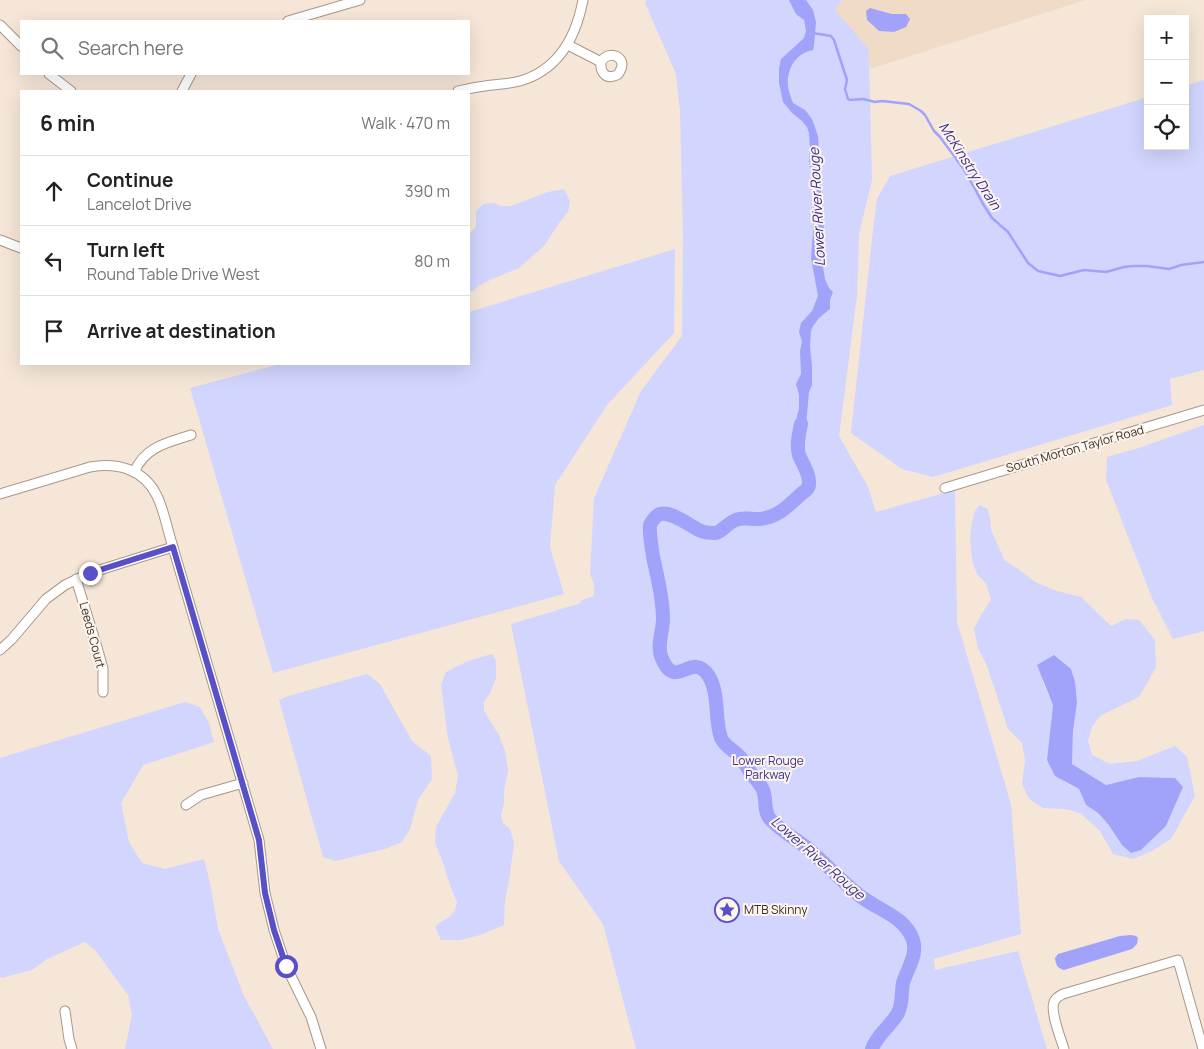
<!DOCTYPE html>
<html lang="en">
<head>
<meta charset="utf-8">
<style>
  :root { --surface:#fff; --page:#f2f2f2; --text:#222; --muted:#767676; --line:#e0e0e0 }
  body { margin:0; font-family:Manrope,sans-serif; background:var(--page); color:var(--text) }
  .controls { position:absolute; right:15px; top:15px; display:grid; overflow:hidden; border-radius:0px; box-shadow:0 5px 20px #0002 }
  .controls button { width:45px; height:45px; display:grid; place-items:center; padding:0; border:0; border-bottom:1px solid var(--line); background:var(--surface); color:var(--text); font:25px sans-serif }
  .stop { position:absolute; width:15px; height:15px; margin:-11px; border:4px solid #594fc6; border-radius:50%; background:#fff }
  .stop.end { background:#594fc6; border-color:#fff; box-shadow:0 1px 5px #0008 }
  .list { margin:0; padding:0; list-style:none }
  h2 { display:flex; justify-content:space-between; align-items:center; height:65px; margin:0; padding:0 20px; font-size:21px }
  h2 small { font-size:16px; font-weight:400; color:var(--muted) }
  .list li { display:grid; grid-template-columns:32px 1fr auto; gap:15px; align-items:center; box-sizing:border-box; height:70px; padding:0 20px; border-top:1px solid var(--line) }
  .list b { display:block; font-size:19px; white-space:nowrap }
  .list p { margin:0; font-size:16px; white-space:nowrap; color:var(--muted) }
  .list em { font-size:16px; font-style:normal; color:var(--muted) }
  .icon { flex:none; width:28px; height:28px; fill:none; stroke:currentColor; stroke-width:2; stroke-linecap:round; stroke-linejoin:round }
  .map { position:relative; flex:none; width:1204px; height:1049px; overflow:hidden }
  .search { position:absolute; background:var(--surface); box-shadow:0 5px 20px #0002; left:20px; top:20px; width:450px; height:55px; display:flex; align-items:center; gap:12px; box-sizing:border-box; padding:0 18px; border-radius:0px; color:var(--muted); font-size:19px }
  .panel { position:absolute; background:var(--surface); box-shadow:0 5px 20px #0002; left:20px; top:90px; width:450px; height:275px; border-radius:0px }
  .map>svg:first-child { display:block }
  .built { fill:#efdbc6 }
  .green { fill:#d2d5fd; fill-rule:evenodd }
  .water { fill:#a1a3fa }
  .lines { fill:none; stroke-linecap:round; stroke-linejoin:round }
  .stream { stroke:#a1a3fa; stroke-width:2.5 }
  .river { stroke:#a1a3fa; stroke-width:14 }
  .minor-casing { stroke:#a6988b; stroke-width:11 }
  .minor { stroke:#fff; stroke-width:9 }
  .route { stroke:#594fc6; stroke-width:6 }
  .labels { text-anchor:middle; stroke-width:4; stroke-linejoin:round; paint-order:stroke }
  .street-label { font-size:12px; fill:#35302a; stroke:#fdf4ec }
  .park-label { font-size:12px; fill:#3c3193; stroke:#fdf4ec }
  .poi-label { font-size:12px; fill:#35302a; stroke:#fdf4ec; text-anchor:start }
  .water-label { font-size:14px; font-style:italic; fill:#392d8e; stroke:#fdf4ec }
</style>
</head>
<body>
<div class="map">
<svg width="1204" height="1049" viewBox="0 0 1204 1049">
  <rect width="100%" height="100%" fill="#f5e6d7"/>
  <path class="built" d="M 842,0 L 1085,0 L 870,69 L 869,57 L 835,10 Z"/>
  <path class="green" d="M 646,0 L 842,0 L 835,10 L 868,48 L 869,57 L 872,180 L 859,234 L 857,296 L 839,436 L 868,487 L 876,512 L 955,490 L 957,622 L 1011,804 L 1021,934 L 934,959 L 935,970 L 1018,951 L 1047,1049 L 636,1049 L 603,924 L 559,861 L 511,624 L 581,603 L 580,601 L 594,596 L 594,584 L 590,574 L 594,498 L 641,391 L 682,336 L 683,236 L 680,110 L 676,74 L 645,3 Z
    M 1204,80 L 1204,370 L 1170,379 L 1172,405 L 933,477 L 902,469 L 851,433 L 872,239 L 877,199 L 890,176 L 1148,97 L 1148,146 L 1185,146 L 1185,86 Z
    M 564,189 L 570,201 L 568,212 L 559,223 L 544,246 L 519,268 L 490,280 L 478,286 L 473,291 L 469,292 L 469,234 L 476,227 L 476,211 L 483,204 L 494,203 L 501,206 L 511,206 L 548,192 Z
    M 675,249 L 674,333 L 607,405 L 555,485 L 550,547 L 564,594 L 273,673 L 190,388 L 280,364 L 469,364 L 469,312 Z
    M 1204,425 L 1204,631 L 1173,639 L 1152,598 L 1106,480 L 1107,457 L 1139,448 Z
    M 980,505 L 987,509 L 990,517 L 991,530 L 1005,561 L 1020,570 L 1035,582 L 1057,591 L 1081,597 L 1111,626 L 1126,619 L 1139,620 L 1155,640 L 1156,667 L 1139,697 L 1100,716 L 1092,727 L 1088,741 L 1092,755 L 1110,764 L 1137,761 L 1175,746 L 1187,757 L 1195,796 L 1171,839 L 1152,851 L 1133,859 L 1113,854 L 1100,831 L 1080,813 L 1066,809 L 1043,808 L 1029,799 L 1022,784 L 1025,760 L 1022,743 L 1008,729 L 987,666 L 978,648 L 974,629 L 981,615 L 991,600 L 986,583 L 977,574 L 972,560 L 970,538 L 972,522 L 975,511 ZM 1042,680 L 1077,703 L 1073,731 L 1072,764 L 1106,785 L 1139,777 L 1175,778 L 1183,787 L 1166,826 L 1141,850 L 1122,845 L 1108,824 L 1098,813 L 1086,805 L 1079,789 L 1066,783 L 1047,760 L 1053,705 Z
    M 492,654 L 496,660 L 496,678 L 490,693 L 484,702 L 484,711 L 499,735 L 505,751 L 508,770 L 504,792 L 504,803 L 501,816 L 503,823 L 510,829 L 514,843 L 509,881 L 505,900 L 504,925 L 480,935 L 460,940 L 441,940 L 435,927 C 440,921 447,920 452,914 C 455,911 456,906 457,902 L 451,888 L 442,860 L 435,843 L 436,827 L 455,793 L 458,776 L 448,738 L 441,685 L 446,672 L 468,661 Z
    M 367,674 L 380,684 L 412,741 L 431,756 L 432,779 L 418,800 L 410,829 L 402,842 L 385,849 L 335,861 L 323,857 L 279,700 L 288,696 Z
    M 185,702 L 200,707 L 209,723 L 214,742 L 143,765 L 121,803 L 129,842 L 142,863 L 165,869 L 204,859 L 210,883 L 218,929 L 244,996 L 273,1049 L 125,1049 L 132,1015 L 128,995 L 95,950 L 85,942 L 47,959 L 32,970 L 1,978 L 0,975 L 0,758 Z"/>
  <path class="water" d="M 789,0 L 806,0 L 813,10 L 816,22 L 814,46 L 813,50 C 796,53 786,69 788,87 C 789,92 791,98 793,103 L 805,110 L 812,119 L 818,136 L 819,151 L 821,170 L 821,207 L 824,227 L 822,238 L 821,255 L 825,279 L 829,288 L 833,292 L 830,300 L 830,309 L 819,318 L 813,326 L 811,331 L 810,346 L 812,366 L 812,385 L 809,392 L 806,425 L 798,442 L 796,432 L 797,416 L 799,409 L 799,395 L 796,384 L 801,374 L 800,351 L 802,342 L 799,332 L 801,323 L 812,311 L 818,296 L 811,258 L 814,218 L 812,176 L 809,160 L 810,148 L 809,133 L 807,127 L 802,121 L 792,113 L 783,102 L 779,83 L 779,68 L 781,59 L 804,38 L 806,31 L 804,20 L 796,14 Z
    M 870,8 L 892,14 L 906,14 L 910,19 L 906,27 L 894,32 L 879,31 L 867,20 L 866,11 Z
    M 1054,655 L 1071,669 L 1075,682 L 1077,703 L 1073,731 L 1072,764 L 1106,785 L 1139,777 L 1175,778 L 1183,787 L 1166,826 L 1141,850 L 1131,853 L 1122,845 L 1108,824 L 1098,813 L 1086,805 L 1079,789 L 1055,776 L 1047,760 L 1053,705 L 1037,665 Z
    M 1131,935 L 1136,936 L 1138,938 L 1137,944 L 1132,949 L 1064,970 C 1057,968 1056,965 1055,958 L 1058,954 L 1120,936 Z"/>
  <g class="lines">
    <path class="stream" d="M 813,33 L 831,36 L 834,40 L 847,80 L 845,89 L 848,99 L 850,100 L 863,99 L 875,102 L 882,101 L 909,104 L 921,111 L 925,115 L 934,131 L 940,137 L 963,168 L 975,189 L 983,204 L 992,218 L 1008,232 L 1028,263 L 1038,271 L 1060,276 L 1084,270 L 1106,272 L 1124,267 L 1133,266 L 1147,266 L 1169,269 L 1181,265 L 1204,262"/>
    <path class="river" d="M 801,424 C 799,434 796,445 799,455 C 802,463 810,474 809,484 C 809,490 804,491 800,495 C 789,505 780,515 765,518 C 757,521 748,517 739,519 C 729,521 724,530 716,533 C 711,533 706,533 701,531 C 690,526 672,511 660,514 C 655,516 652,521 650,525 C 649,533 653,558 655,566 C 659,583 663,601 663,619 C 663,631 657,644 661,656 C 675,694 691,650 708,675 C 720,693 714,718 721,738 C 725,747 733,749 739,756 C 744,761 746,766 750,772 C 754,778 760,783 763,790 C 767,799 763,811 770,819 C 780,830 794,838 806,847 C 824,862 840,880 859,895 C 877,910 905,916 913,940 C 918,955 907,969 903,983 C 901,993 903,1003 898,1013 C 891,1026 877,1034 872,1049"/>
    <defs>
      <path id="minor" d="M 288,21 L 360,0
        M 0,25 L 21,46
        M 568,45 L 601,62 C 600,70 604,79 614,76 C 618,75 618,75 620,71 C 628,58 609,48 601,62
        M 49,74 L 71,91
        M 182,91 L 191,74
        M 458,91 C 467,89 476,87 485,86 C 497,84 509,84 520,81 C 558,70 576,37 583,0
        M 0,240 L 21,248
        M 134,472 C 146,446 167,443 191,435
        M 945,488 L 1204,410
        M 0,494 L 90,467 C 117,462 144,469 157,496 C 163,508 166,523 170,537 L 259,840 L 265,893 L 274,930 L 286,966 L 311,1017 L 321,1049
        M 76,579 L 97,647 L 103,669 L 103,692
        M 0,650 L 12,639 L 46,599 L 65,585 L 90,573 L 173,547
        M 186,805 L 201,795 L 243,783
        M 65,1011 L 69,1039 L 72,1049
        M 1064,1049 C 1061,1039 1050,1012 1054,1002 C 1055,999 1059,996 1063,994 L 1178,960 L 1203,1049"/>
    </defs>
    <use href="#minor" class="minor-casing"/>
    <use href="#minor" class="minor"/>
  </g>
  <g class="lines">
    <path class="route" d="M 90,573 L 173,547 L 259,840 L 265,893 L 274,930 L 286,966"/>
  </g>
  <defs>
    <symbol id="sight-ring" viewBox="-11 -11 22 22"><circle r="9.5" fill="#fdf4ec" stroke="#594fc6" stroke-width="1.5"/><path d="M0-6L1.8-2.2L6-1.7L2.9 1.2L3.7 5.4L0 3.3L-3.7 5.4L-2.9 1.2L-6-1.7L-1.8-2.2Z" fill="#594fc6"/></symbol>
  </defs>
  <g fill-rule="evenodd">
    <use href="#sight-ring" x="713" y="896" width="28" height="28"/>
  </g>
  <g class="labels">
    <g class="street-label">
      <text transform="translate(1075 449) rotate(-16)" y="4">South Morton Taylor Road</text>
      <text transform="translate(92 635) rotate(75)" y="4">Leeds Court</text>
    </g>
    <g class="park-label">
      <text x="768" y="765">Lower Rouge<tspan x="768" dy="14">Parkway</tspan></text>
    </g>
    <g class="poi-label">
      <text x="744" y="914">MTB Skinny</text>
    </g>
    <g class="water-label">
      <text transform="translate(970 166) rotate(57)" y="5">McKinstry Drain</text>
      <text transform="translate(817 207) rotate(-93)" y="5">Lower River Rouge</text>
      <text transform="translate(818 858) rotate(41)" y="5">Lower River Rouge</text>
    </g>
  </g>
</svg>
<div class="controls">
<button>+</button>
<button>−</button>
<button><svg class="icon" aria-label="locate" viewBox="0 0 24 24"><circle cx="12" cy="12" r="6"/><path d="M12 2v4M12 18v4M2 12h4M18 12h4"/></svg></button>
</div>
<div class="stop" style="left:286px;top:966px"></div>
<div class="stop end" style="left:90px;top:573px"></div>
<div class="search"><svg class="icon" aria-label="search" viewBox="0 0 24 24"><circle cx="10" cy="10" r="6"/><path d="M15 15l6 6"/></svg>Search here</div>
<section class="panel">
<h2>6 min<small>Walk · 470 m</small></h2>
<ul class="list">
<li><svg class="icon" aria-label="ahead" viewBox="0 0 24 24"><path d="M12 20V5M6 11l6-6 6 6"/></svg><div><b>Continue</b><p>Lancelot Drive</p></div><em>390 m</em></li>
<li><svg class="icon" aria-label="left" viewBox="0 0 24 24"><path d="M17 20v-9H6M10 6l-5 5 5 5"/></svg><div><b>Turn left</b><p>Round Table Drive West</p></div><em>80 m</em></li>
<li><svg class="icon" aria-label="arrive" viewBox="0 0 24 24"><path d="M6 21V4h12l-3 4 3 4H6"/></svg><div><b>Arrive at destination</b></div></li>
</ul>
</section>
</div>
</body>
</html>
